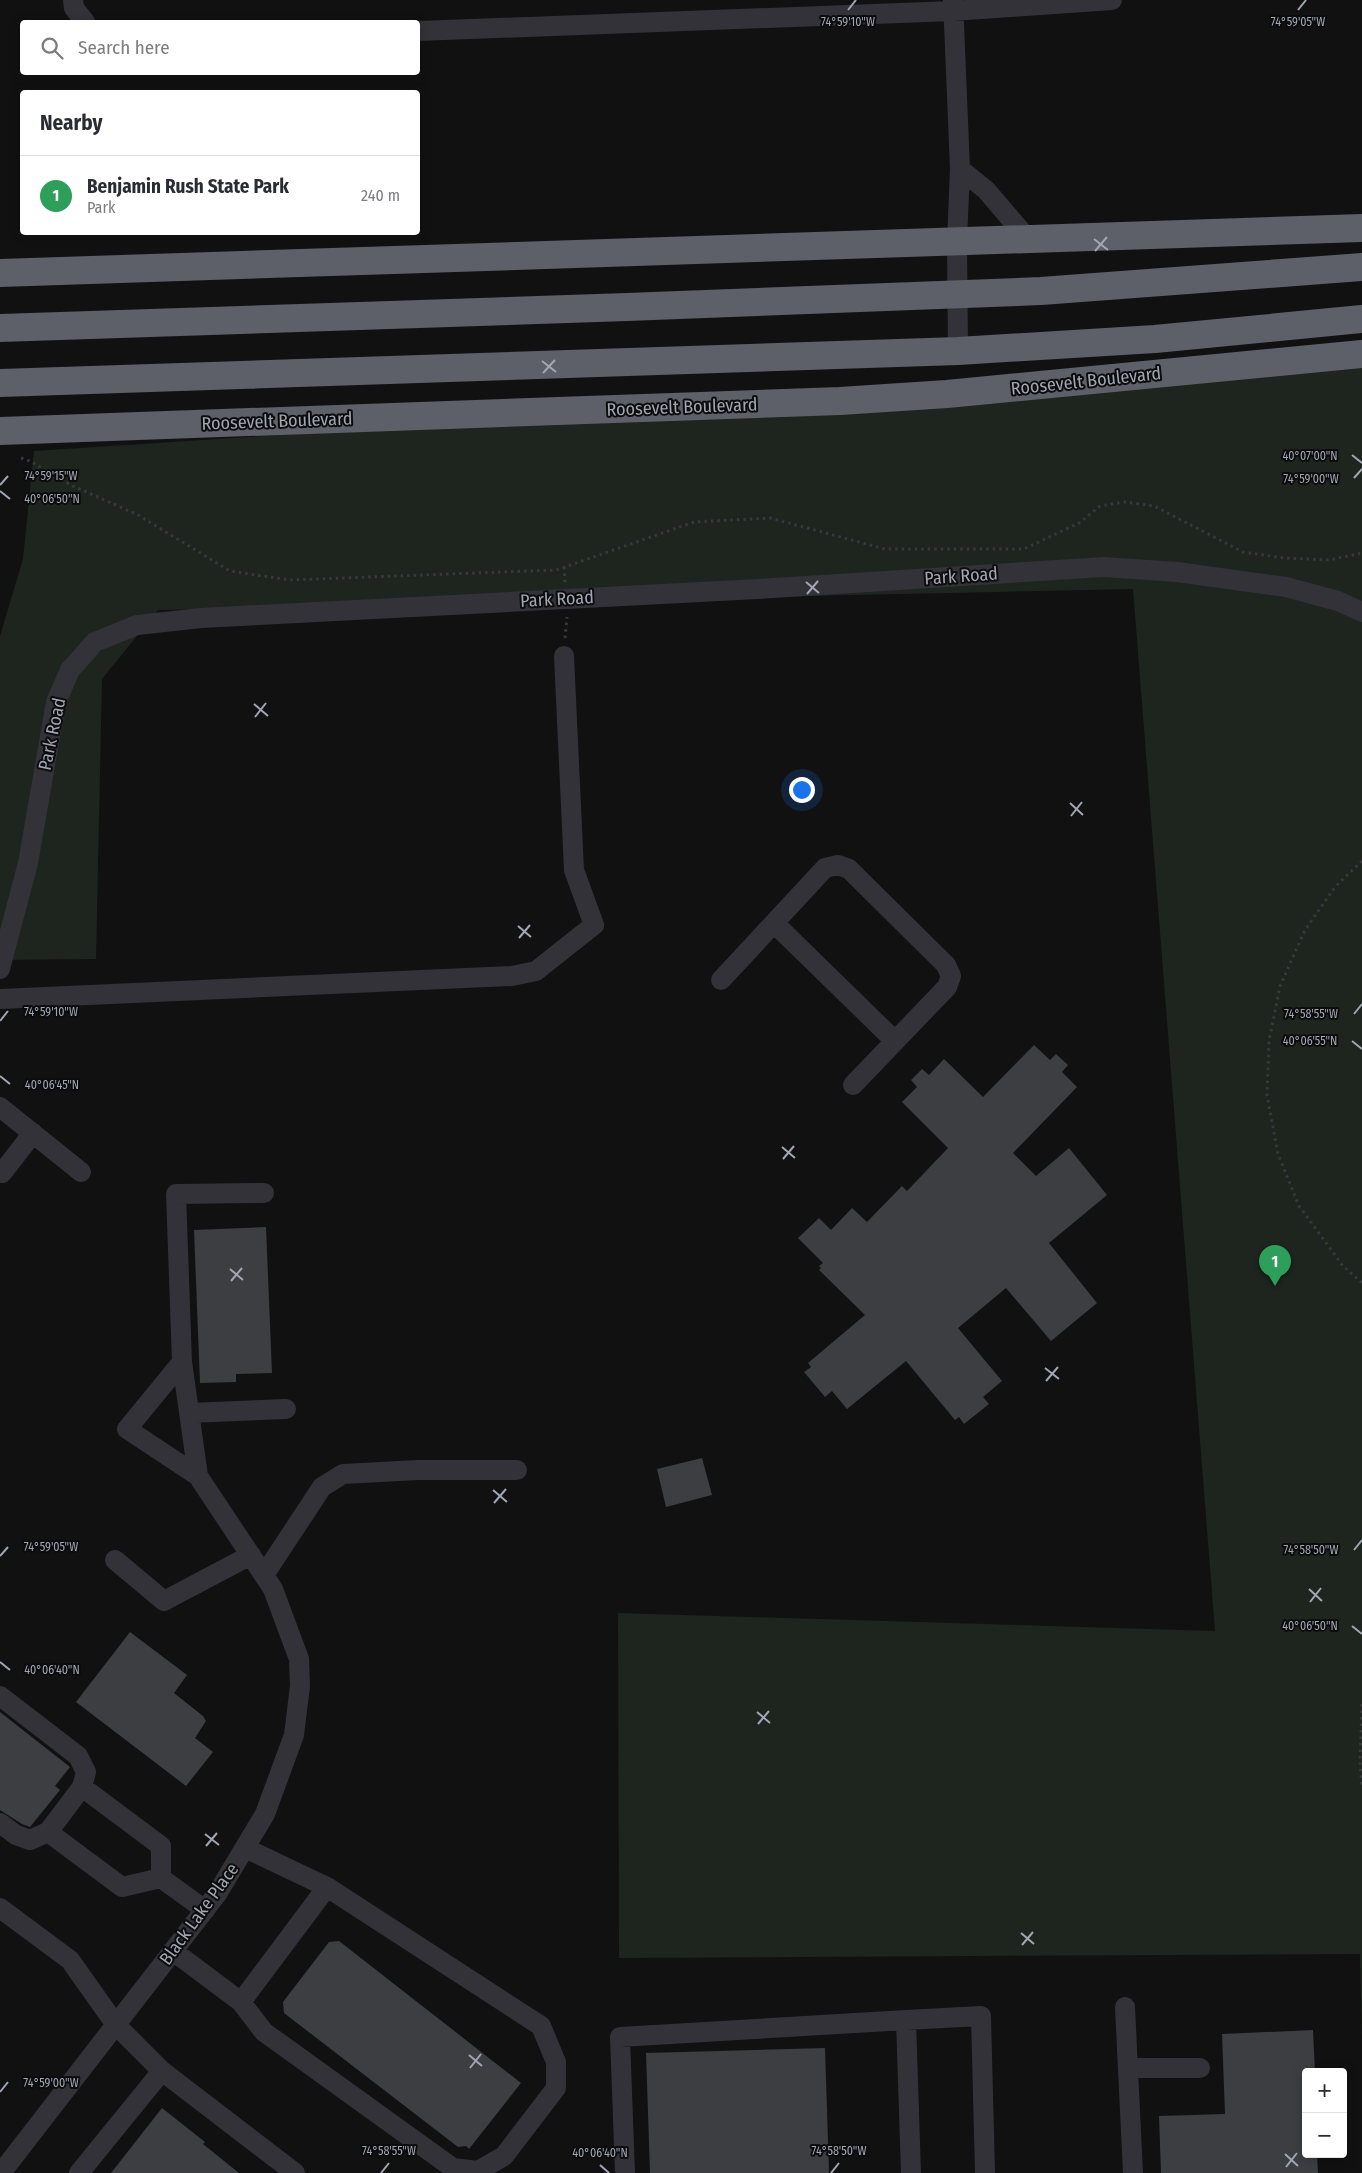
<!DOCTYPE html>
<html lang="en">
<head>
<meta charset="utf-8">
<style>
  :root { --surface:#fff; --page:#f7f7f7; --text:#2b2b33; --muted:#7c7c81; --line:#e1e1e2; --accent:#2563eb }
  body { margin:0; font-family:"Fira Sans Condensed",sans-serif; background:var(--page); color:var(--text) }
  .controls { position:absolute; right:15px; bottom:15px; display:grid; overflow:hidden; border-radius:5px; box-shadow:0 2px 12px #0003 }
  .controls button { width:45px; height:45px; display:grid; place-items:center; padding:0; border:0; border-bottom:1px solid var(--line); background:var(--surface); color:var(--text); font:25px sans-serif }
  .you { position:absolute; left:801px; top:789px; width:18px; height:18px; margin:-12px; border:4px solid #fff; border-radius:50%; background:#1a73e8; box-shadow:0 0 0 8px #1a73e833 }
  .badge { display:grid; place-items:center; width:32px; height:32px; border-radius:50%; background:var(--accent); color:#fff; font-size:16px; font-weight:700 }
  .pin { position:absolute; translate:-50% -41px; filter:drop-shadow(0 1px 2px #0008) }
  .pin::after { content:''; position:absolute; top:26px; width:18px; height:15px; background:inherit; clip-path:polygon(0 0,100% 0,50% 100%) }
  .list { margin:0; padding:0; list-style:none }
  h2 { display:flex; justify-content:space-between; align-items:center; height:65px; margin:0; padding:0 20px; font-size:21px }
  h2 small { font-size:16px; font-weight:400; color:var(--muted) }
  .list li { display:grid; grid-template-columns:32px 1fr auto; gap:15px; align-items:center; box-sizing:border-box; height:80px; padding:0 20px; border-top:1px solid var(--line) }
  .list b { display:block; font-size:19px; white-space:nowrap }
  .list p { margin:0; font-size:16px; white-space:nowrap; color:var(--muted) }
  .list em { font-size:16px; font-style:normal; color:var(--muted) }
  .icon { flex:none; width:28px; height:28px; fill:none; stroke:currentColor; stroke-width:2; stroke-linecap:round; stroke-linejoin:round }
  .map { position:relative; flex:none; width:1362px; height:2173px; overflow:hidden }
  .search { position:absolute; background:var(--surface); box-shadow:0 2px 12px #0003; left:20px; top:20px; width:400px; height:55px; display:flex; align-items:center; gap:12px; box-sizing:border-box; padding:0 18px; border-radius:5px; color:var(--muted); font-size:19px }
  .panel { position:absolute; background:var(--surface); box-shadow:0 2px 12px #0003; left:20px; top:90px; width:400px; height:145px; border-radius:5px }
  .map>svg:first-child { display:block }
  .green { fill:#1d251e }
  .building { fill:#3d3e42 }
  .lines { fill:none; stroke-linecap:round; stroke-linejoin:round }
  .path { stroke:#37393f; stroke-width:3; stroke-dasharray:2.5 4; stroke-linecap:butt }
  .minor { stroke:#323238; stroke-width:20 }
  .highway { stroke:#5d6069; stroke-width:28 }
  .ticks { fill:none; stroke:#a1a6b4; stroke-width:2 }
  .labels { text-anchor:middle; stroke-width:4; stroke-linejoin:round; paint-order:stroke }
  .street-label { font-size:18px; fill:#a1a6b4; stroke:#0c0c0d }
  .ticks-label { font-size:12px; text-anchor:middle; fill:#a1a6b4; stroke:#0c0c0d; stroke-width:4; stroke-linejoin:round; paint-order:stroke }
</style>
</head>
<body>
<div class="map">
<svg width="1362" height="2173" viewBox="0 0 1362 2173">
  <rect width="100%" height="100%" fill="#111112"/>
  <path class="green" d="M 1362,365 L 1362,2038 L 1360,1954 L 619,1958 L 618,1613 L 1215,1631 L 1133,589 L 158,610 L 102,679 L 96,959 L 0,960 L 0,636 L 23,559 L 34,451 Z"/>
  <path class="building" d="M 1034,1045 L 1050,1060 L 1056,1054 L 1068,1065 L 1062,1072 L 1077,1087 L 1013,1153 L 1036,1176 L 1069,1148 L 1107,1195 L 1049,1243 L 1097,1303 L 1051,1341 L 1006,1288 L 958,1328 L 1002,1381 L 983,1397 L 989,1404 L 964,1424 L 959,1417 L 955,1420 L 906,1361 L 847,1409 L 832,1391 L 825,1397 L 804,1372 L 811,1367 L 808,1363 L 865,1315 L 819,1270 L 821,1268 L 819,1266 L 823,1263 L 798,1238 L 819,1218 L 831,1230 L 852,1208 L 867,1222 L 902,1186 L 907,1191 L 948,1148 L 902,1102 L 917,1087 L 911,1080 L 922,1069 L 929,1075 L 944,1059 L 983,1097 Z
    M 266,1227 L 272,1373 L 236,1374 L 236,1382 L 200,1383 L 194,1230 Z
    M 702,1458 L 712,1495 L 666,1507 L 657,1469 Z
    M 130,1632 L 187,1675 L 174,1693 L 203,1716 L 206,1721 L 195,1738 L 213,1752 L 186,1786 L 76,1702 Z
    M 0,1712 L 70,1767 L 55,1786 L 60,1790 L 30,1827 L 22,1824 L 0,1810 Z
    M 339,1941 L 521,2083 L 469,2149 L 466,2146 L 458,2147 L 284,2013 L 283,2002 L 329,1942 Z
    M 1313,2030 L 1315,2072 L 1306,2072 L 1306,2154 L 1317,2154 L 1318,2173 L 1161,2173 L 1159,2116 L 1225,2114 L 1222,2034 Z
    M 825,2048 L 829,2173 L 650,2173 L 646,2053 Z
    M 162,2108 L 205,2142 L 203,2144 L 239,2173 L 111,2173 Z"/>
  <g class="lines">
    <path class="path" d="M 21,458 L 30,461 L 71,485 L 138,515 L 230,571 L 289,580 L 556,570 L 694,522 L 770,518 L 885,549 L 1024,549 L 1079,523 L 1100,506 L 1124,502 L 1154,506 L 1243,552 L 1284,558 L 1329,560 L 1362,553
      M 564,567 L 565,582
      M 565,638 L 567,617
      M 1362,861 L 1335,887 L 1305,930 L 1280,986 L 1269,1041 L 1267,1095 L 1278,1154 L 1299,1206 L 1343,1266 L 1362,1283
      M 1362,1704 L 1360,1761 L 1362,1788"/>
    <path class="minor" d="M 73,0 L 74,8 L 85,22
      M 953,0 L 960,169
      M 418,31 L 953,11 L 1112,0
      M 958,351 L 957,241 L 960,169 L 986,190 L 1028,239
      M 774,923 L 895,1041
      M 0,969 L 28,863 L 56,702 L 70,670 L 95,642 L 137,625 L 201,618 L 758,589 L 1104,567 L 1177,572 L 1286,587 L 1338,601 L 1362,612
      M 721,980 L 825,868 L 838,865 L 849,869 L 946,965 L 951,976 L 947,987 L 853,1085
      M 0,999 L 512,976 L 536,971 L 594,925 L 574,870 L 564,656
      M 0,1107 L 81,1172
      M 2,1173 L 33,1133
      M 182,1362 L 198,1476
      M 189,1413 L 286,1409
      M 115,1560 L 164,1601 L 251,1555
      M 264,1575 L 322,1487 L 343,1474 L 418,1470 L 517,1470
      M 0,1696 L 78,1756 L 86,1772 L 82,1787 L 48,1832 L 30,1840 L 16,1835 L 0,1823
      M 82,1787 L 161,1846 L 161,1878 L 205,1910
      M 48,1832 L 122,1887 L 161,1878
      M 0,1908 L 70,1960 L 116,2025 L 162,2071 L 295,2173
      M 173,1951 L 241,2002 L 327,1887 L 245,1848
      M 241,2002 L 264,2032 L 453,2168 L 478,2171 L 504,2156 L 556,2088 L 556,2062 L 541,2026 L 327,1887
      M 1125,2007 L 1133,2173
      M 1128,2068 L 1200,2068
      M 1,2173 L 217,1894 L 265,1814 L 294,1735 L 300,1686 L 299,1659 L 273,1589 L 198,1476 L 127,1429 L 182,1362 L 176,1194 L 264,1193
      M 79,2173 L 162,2071
      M 625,2173 L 620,2037 L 906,2020
      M 911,2173 L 906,2020 L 981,2016 L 985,2173"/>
    <path class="highway" d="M 0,273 L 1362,228
      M 0,328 L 627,307 L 1041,291 L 1362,267
      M 0,383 L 958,351 L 1155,339 L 1362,319
      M 0,431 L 840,401 L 947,394 L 1362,354"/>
  </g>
  <path class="ticks" d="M 848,10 L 856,0M 1298,10 L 1306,0M 1094,239 L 1108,250M 1095,251 L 1107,237M 542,361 L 556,372M 543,373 L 555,360M 1352,455 L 1362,463M 1354,478 L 1362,469M 0,485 L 8,476M 0,491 L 10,499M 806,582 L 819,593M 807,594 L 818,581M 254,704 L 268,716M 255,717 L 266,703M 1070,803 L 1083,815M 1071,816 L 1082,802M 518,926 L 531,937M 519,938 L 530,925M 1354,1014 L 1362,1004M 0,1021 L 8,1011M 1352,1041 L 1362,1049M 0,1076 L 10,1084M 782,1147 L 795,1158M 783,1159 L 794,1146M 230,1269 L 243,1280M 231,1281 L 242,1268M 1045,1368 L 1059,1379M 1046,1381 L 1058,1367M 493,1490 L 507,1502M 494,1503 L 506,1489M 1354,1550 L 1362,1540M 0,1556 L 8,1547M 1309,1589 L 1322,1601M 1310,1602 L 1321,1588M 1352,1626 L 1362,1634M 0,1662 L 10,1670M 757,1712 L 770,1723M 758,1724 L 769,1711M 205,1834 L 219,1845M 206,1846 L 217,1833M 1021,1933 L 1034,1944M 1022,1945 L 1033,1932M 469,2055 L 482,2066M 470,2068 L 481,2054M 0,2092 L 8,2082M 1285,2154 L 1298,2166M 600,2165 L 609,2173M 1286,2167 L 1297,2153M 381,2173 L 389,2163M 831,2173 L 839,2163"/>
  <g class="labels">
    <g class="street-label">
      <text transform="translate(1086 381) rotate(-6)" y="6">Roosevelt Boulevard</text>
      <text transform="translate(682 407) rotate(-2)" y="6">Roosevelt Boulevard</text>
      <text transform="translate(277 421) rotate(-2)" y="6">Roosevelt Boulevard</text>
      <text transform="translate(961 576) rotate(-4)" y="6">Park Road</text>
      <text transform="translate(557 599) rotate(-3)" y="6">Park Road</text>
      <text transform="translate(52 734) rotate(-78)" y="6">Park Road</text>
      <text transform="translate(199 1914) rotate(-54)" y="6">Black Lake Place</text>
    </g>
  </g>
  <g class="ticks-label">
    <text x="848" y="26">74°59'10"W</text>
    <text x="1298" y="26">74°59'05"W</text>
    <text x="1310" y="460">40°07'00"N</text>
    <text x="51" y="480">74°59'15"W</text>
    <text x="1311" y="483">74°59'00"W</text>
    <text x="52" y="503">40°06'50"N</text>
    <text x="51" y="1016">74°59'10"W</text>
    <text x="1311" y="1018">74°58'55"W</text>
    <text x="1310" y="1045">40°06'55"N</text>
    <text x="52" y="1089">40°06'45"N</text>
    <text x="51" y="1551">74°59'05"W</text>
    <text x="1311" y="1554">74°58'50"W</text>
    <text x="1310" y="1630">40°06'50"N</text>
    <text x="52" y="1674">40°06'40"N</text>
    <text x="51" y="2087">74°59'00"W</text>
    <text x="389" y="2155">74°58'55"W</text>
    <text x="839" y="2155">74°58'50"W</text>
    <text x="600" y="2157">40°06'40"N</text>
  </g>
</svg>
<div class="controls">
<button>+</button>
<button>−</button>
</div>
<div class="you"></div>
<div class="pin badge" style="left:1275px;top:1286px;background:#2e9e5b">1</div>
<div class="search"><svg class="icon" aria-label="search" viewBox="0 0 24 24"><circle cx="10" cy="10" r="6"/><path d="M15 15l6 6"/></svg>Search here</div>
<section class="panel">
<h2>Nearby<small></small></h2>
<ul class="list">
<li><span class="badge" style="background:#2e9e5b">1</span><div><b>Benjamin Rush State Park</b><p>Park</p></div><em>240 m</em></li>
</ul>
</section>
</div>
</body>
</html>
